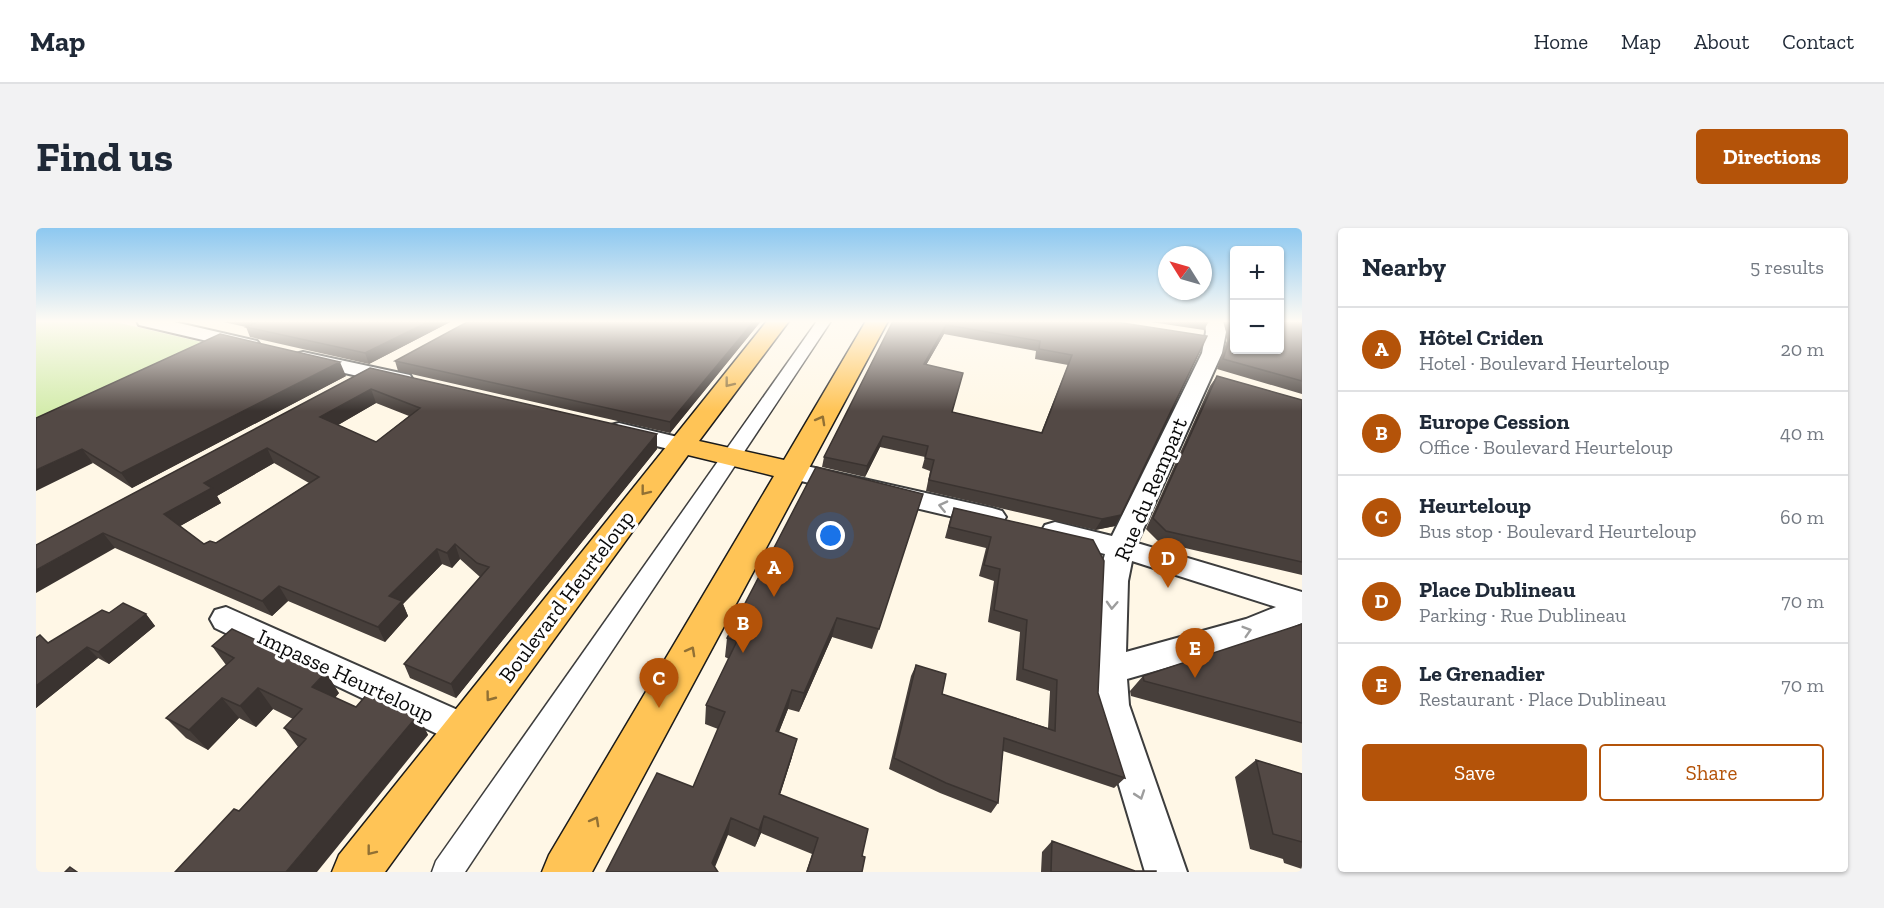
<!DOCTYPE html>
<html lang="en">
<head>
<meta charset="utf-8">
<style>
  :root { --surface:#fff; --page:#f2f2f3; --text:#1f2937; --muted:#747a83; --line:#e0e1e3; --accent:#b45309 }
  body { margin:0; font-family:"Zilla Slab",serif; background:var(--page); color:var(--text) }
  .controls { position:absolute; right:18px; top:18px; display:grid; overflow:hidden; border-radius:6px; box-shadow:0 2px 4px #0004 }
  .controls button { width:54px; height:54px; display:grid; place-items:center; padding:0; border:0; border-bottom:2px solid var(--line); background:var(--surface); color:var(--text); font:30px sans-serif }
  .compass { position:absolute; left:1122px; top:18px; width:54px; height:54px; border-radius:50%; background:var(--surface); box-shadow:0 2px 4px #0004; rotate:307deg }
  .you { position:absolute; left:795px; top:308px; width:21px; height:21px; margin:-15px; border:4px solid #fff; border-radius:50%; background:#1a73e8; box-shadow:0 0 0 9px #1a73e833 }
  .badge { display:grid; place-items:center; width:39px; height:39px; border-radius:50%; background:var(--accent); color:#fff; font-size:20px; font-weight:700 }
  .pin { position:absolute; translate:-50% -50px; filter:drop-shadow(0 2px 3px #0008) }
  .pin::after { content:''; position:absolute; top:32px; width:21px; height:18px; background:inherit; clip-path:polygon(0 0,100% 0,50% 100%) }
  .list { margin:0; padding:0; list-style:none }
  h2 { display:flex; justify-content:space-between; align-items:center; height:78px; margin:0; padding:0 24px; font-size:26px }
  h2 small { font-size:20px; font-weight:400; color:var(--muted) }
  .list li { display:grid; grid-template-columns:39px 1fr auto; gap:18px; align-items:center; box-sizing:border-box; height:84px; padding:0 24px; border-top:2px solid var(--line) }
  .list b { display:block; font-size:22px; white-space:nowrap }
  .list p { margin:0; font-size:20px; white-space:nowrap; color:var(--muted) }
  .list em { font-size:20px; font-style:normal; color:var(--muted) }
  .actions { display:flex; gap:12px; padding:18px 24px }
  .actions a { flex:1; padding:14px 0; border:2px solid var(--accent); border-radius:6px; text-align:center; font-size:21px; color:var(--accent) }
  .actions .main { background:var(--accent); color:#fff }
  .map { position:relative; flex:none; width:1266px; height:644px; overflow:hidden; border-radius:6px }
  header { display:flex; align-items:center; gap:36px; box-sizing:border-box; height:84px; padding:0 30px; background:var(--surface); border-bottom:2px solid var(--line) }
  header strong { font-size:28px }
  nav { display:flex; gap:33px; margin-inline-start:auto; font-size:21px }
  .intro { display:flex; align-items:center; justify-content:space-between; box-sizing:border-box; height:144px; padding:0 36px }
  h1 { margin:0; font-size:42px }
  .button { padding:15px 27px; border-radius:6px; background:var(--accent); color:#fff; font-size:21px; font-weight:700 }
  main { display:flex; gap:36px; padding:0 36px }
  aside { flex:1; background:var(--surface); border-radius:6px; box-shadow:0 2px 4px #0004 }
  .map>svg:first-child { display:block }
  .green { fill:#d4ecad }
  .lines { fill:none; stroke-linecap:round; stroke-linejoin:round }
  .pedestrian-casing { stroke:#3d3d3d; stroke-width:3 }
  .minor-casing { stroke:#3d3d3d; stroke-width:4 }
  .primary-casing { stroke:#1b1b1b; stroke-width:3 }
  .pedestrian { fill:#fff; fill-rule:evenodd }
  .minor { fill:#fff; fill-rule:evenodd }
  .primary { fill:#ffc456; fill-rule:evenodd }
  .wall { fill:#473f3b; fill-rule:evenodd }
  .shaded-wall { fill:#3a3330 }
  .building { fill:#534945; stroke:#3a3330; stroke-width:1.5; fill-rule:evenodd }
  .oneway { stroke:#917034 }
  .oneway2 { stroke:#9d9d9d }
  .labels { text-anchor:middle; stroke-width:6; stroke-linejoin:round; paint-order:stroke }
  .street-label { font-size:22px; fill:#0a0a0a; stroke:#fff }
</style>
</head>
<body>
<header>
<strong>Map</strong>
<nav><a>Home</a><a>Map</a><a>About</a><a>Contact</a></nav>
</header>
<div class="intro"><h1>Find us</h1><a class="button">Directions</a></div>
<main>
<div class="map">
<svg width="1266" height="644" viewBox="0 0 1266 644">
  <rect width="100%" height="100%" fill="#fff7e6"/>
  <path class="green" d="M 0,93 L 75,93 L 191,120 L 0,210 Z"/>
  <g class="lines">
    <defs>
      <path id="pedestrian" d="M 781,93 L 795,93 L 429,644 L 396,644 L 400,633 Z"/>
      <path id="minor" d="M 101,93 L 134,93 L 221,113 L 224,117 L 221,121 L 214,123 L 103,97 Z
        M 1169,93 L 1187,93 L 1190,104 L 1186,125 L 1101,315 L 1266,364 L 1266,395 L 1217,415 L 1091,451 L 1093,477 L 1151,644 L 1109,644 L 1059,477 L 1056,439 L 1062,353 L 1069,326 L 1009,311 L 1005,304 L 1009,297 L 1019,294 L 1076,308 L 1166,125 L 1170,104 ZM 1096,333 L 1240,379 L 1210,391 L 1090,424 L 1092,353 Z
        M 267,124 L 374,147 L 377,152 L 374,157 L 366,158 L 260,134 L 257,130 L 260,126 Z
        M 583,195 L 654,212 L 657,217 L 654,222 L 645,224 L 575,207 L 571,202 L 575,197 Z
        M 757,235 L 956,280 L 966,283 L 970,289 L 966,295 L 956,298 L 748,249 L 744,243 L 748,237 Z
        M 190,379 L 442,491 L 447,502 L 442,513 L 429,518 L 416,513 L 179,400 L 174,391 L 179,382 Z"/>
      <path id="primary" d="M 731,93 L 753,93 L 663,213 L 748,232 L 830,93 L 852,93 L 556,644 L 506,644 L 513,627 L 738,248 L 652,227 L 349,644 L 296,644 L 303,627 Z"/>
    </defs>
    <use href="#pedestrian" class="pedestrian-casing"/>
    <use href="#minor" class="minor-casing"/>
    <use href="#primary" class="primary-casing"/>
    <use href="#pedestrian" class="pedestrian"/>
    <use href="#minor" class="minor"/>
    <use href="#primary" class="primary"/>
  </g>
  <path class="wall" d="M 183,93 L 416,93 L 333,136 L 214,109 L 210,99 Z
    M 725,93 L 634,205 L 362,143 L 359,133 Z
    M 857,93 L 1074,93 L 1085,287 L 1079,298 L 1059,302 L 890,263 L 894,243 L 886,240 L 889,229 L 844,219 L 829,249 L 786,239 L 788,229 ZM 908,106 L 1000,123 L 999,131 L 1032,137 L 1005,205 L 916,184 L 890,137 Z
    M 1108,93 L 1173,93 L 1168,102 Z
    M 1189,93 L 1266,93 L 1266,166 L 1181,141 L 1191,112 Z
    M 334,140 L 621,221 L 420,470 L 374,450 L 368,436 L 444,349 L 424,331 L 416,340 L 406,336 L 367,376 L 372,388 L 349,414 L 252,373 L 236,388 L 79,320 L 0,317 ZM 340,175 L 373,188 L 340,214 L 302,197 ZM 238,235 L 273,255 L 180,315 L 168,316 L 144,298 L 185,275 L 181,268 Z
    M 310,148 L 96,260 L 57,235 L 0,190 Z
    M 1181,148 L 1266,172 L 1266,347 L 1123,314 L 1110,301 L 1174,158 Z
    M 780,239 L 843,401 L 836,421 L 796,409 L 763,484 L 752,481 L 743,504 L 756,529 L 744,566 L 826,628 L 826,644 L 770,644 L 776,626 L 725,605 L 719,619 L 692,607 L 570,644 L 657,559 L 682,501 L 669,496 L 670,477 L 693,431 L 689,429 L 691,410 Z
    M 918,280 L 1057,312 L 1062,465 L 1089,550 L 1078,560 L 967,523 L 962,575 L 955,585 L 904,565 L 853,541 L 875,448 L 880,437 L 906,466 L 1012,500 L 1014,463 L 980,452 L 984,404 L 952,394 L 958,353 L 943,348 L 950,320 L 909,310 L 914,291 Z
    M 73,385 L 110,386 L 119,398 L 73,436 L 62,430 L 0,480 L 0,410 L 12,415 Z
    M 1266,396 L 1266,515 L 1095,468 L 1094,463 L 1107,448 Z
    M 176,418 L 303,465 L 299,470 L 320,479 L 382,487 L 392,507 L 203,583 L 262,519 L 248,500 L 257,491 L 237,481 L 220,499 L 203,490 L 172,522 L 150,510 L 130,490 L 190,437 Z
    M 1220,532 L 1266,546 L 1266,641 L 1248,635 L 1247,631 L 1214,621 L 1199,549 Z
    M 1016,613 L 1099,643 L 1120,644 L 1005,644 L 1006,624 Z"/>
  <path class="shaded-wall" d="M 394,93 L 416,93 L 333,136 L 329,125 Z
    M 718,93 L 725,93 L 634,205 L 634,194 Z
    M 910,97 L 908,106 L 885,146 L 888,136 Z
    M 304,134 L 310,148 L 96,260 L 85,245 Z
    M 335,161 L 340,175 L 290,204 L 284,189 Z
    M 621,206 L 621,221 L 420,470 L 415,456 Z
    M 847,208 L 844,219 L 829,249 L 831,238 Z
    M 231,220 L 238,235 L 181,268 L 185,275 L 139,301 L 128,286 L 168,255 Z
    M 46,221 L 57,235 L 0,263 L 0,242 Z
    M 1085,287 L 1079,298 L 1059,302 L 1066,291 Z
    M 67,305 L 79,320 L 0,365 L 0,342 Z
    M 419,316 L 424,331 L 416,340 L 411,325 Z
    M 401,321 L 406,336 L 367,376 L 372,388 L 349,414 L 342,399 L 353,368 Z
    M 243,358 L 252,373 L 236,388 L 226,373 Z
    M 110,386 L 119,398 L 73,436 L 62,424 Z
    M 801,390 L 796,409 L 763,484 L 768,465 Z
    M 51,419 L 62,430 L 0,480 L 0,458 Z
    M 290,444 L 303,465 L 289,480 L 276,459 Z
    M 222,460 L 237,481 L 220,499 L 204,478 Z
    M 756,462 L 752,481 L 736,521 L 740,503 Z
    M 186,470 L 203,490 L 172,522 L 153,502 Z
    M 382,487 L 392,507 L 281,644 L 250,644 Z
    M 761,511 L 756,529 L 739,583 L 743,566 Z
    M 728,588 L 725,605 L 719,619 L 723,602 Z
    M 695,590 L 692,607 L 677,644 L 676,635 Z"/>
  <path class="building" d="M 223,93 L 394,93 L 329,125 L 210,99 Z
    M 433,93 L 718,93 L 634,194 L 359,133 Z
    M 857,93 L 1074,93 L 1171,108 L 1085,287 L 1066,291 L 893,252 L 898,232 L 889,230 L 892,218 L 847,208 L 831,238 L 788,229 ZM 910,97 L 1004,113 L 1003,121 L 1036,127 L 1006,205 L 916,184 L 927,145 L 888,136 Z
    M 1196,93 L 1198,93 L 1198,122 L 1244,122 L 1244,93 L 1266,93 L 1266,153 L 1187,131 L 1197,102 Z
    M 184,106 L 304,134 L 85,245 L 46,221 L 0,242 L 0,190 Z
    M 334,140 L 621,206 L 415,456 L 368,436 L 453,339 L 441,335 L 419,316 L 411,325 L 401,321 L 353,368 L 366,373 L 342,399 L 243,358 L 226,373 L 67,305 L 0,342 L 0,317 ZM 335,161 L 384,180 L 340,214 L 284,189 ZM 231,220 L 283,249 L 180,315 L 174,313 L 168,316 L 128,286 L 176,260 L 168,255 Z
    M 1181,148 L 1266,172 L 1266,334 L 1130,303 L 1117,290 Z
    M 780,239 L 887,266 L 843,401 L 801,390 L 768,465 L 756,462 L 740,503 L 761,511 L 743,566 L 832,601 L 826,628 L 829,629 L 826,644 L 771,644 L 782,610 L 728,588 L 723,602 L 695,590 L 676,635 L 682,644 L 570,644 L 621,545 L 657,559 L 689,484 L 670,477 L 701,413 L 691,410 Z
    M 918,280 L 1057,312 L 1068,333 L 1062,465 L 1089,550 L 968,510 L 962,575 L 910,555 L 858,530 L 880,437 L 910,446 L 906,466 L 1019,503 L 1021,452 L 987,441 L 991,392 L 958,382 L 964,341 L 948,337 L 955,309 L 913,299 Z
    M 87,375 L 110,386 L 62,424 L 51,419 L 0,458 L 0,410 L 4,407 L 12,415 L 66,382 L 73,385 Z
    M 1266,396 L 1266,495 L 1108,453 L 1107,448 Z
    M 196,401 L 290,444 L 276,459 L 320,479 L 333,464 L 382,487 L 250,644 L 139,644 L 198,581 L 203,583 L 270,511 L 248,500 L 266,481 L 222,460 L 204,478 L 186,470 L 153,502 L 130,490 L 198,430 L 176,418 Z
    M 1220,532 L 1266,546 L 1266,614 L 1237,606 Z
    M 1016,613 L 1099,643 L 1120,643 L 1120,644 L 1015,644 Z
    M 34,639 L 41,644 L 29,644 Z"/>
  <defs><path id="oneway-chevron" d="M-2-3.5L2.5 0L-2 3.5" fill="none" stroke-width="1.6" stroke-linecap="round" stroke-linejoin="round" transform="scale(1.5)"/></defs>
  <g class="oneway">
    <use href="#oneway-chevron" transform="translate(693 155) rotate(128)"/>
    <use href="#oneway-chevron" transform="translate(785 192) rotate(-61)"/>
    <use href="#oneway-chevron" transform="translate(609 263) rotate(128)"/>
    <use href="#oneway-chevron" transform="translate(655 423) rotate(-61)"/>
    <use href="#oneway-chevron" transform="translate(454 469) rotate(127)"/>
    <use href="#oneway-chevron" transform="translate(559 593) rotate(-61)"/>
    <use href="#oneway-chevron" transform="translate(335 623) rotate(128)"/>
  </g>
  <g class="oneway2">
    <use href="#oneway-chevron" transform="translate(907 278) rotate(-167)"/>
    <use href="#oneway-chevron" transform="translate(1076 377) rotate(93)"/>
    <use href="#oneway-chevron" transform="translate(1211 403) rotate(-17)"/>
    <use href="#oneway-chevron" transform="translate(1104 567) rotate(71)"/>
  </g>
  <linearGradient id="sky" x2="0" y2="1"><stop stop-color="#8dc8f0"/><stop offset="0.51" stop-color="#fffbf4"/><stop offset="1" stop-color="#fffbf4" stop-opacity="0"/></linearGradient>
  <rect width="1266" height="183" fill="url(#sky)"/>
  <g class="labels">
    <g class="street-label">
      <text transform="translate(1114 261) rotate(-67)" y="8">Rue du Rempart</text>
      <text transform="translate(530 368) rotate(-53)" y="8">Boulevard Heurteloup</text>
      <text transform="translate(310 447) rotate(25)" y="8">Impasse Heurteloup</text>
    </g>
  </g>
</svg>
<div class="controls">
<button>+</button>
<button>−</button>
</div>
<svg class="compass" viewBox="-18 -18 36 36"><path d="M0-13l5 13h-10z" fill="#e53935"/><path d="M0 13l5-13h-10z" fill="#747a83"/></svg>
<div class="you"></div>
<div class="pin badge" style="left:738px;top:369px">A</div>
<div class="pin badge" style="left:707px;top:425px">B</div>
<div class="pin badge" style="left:623px;top:480px">C</div>
<div class="pin badge" style="left:1132px;top:360px">D</div>
<div class="pin badge" style="left:1159px;top:450px">E</div>
</div>
<aside>
<h2>Nearby<small>5 results</small></h2>
<ul class="list">
<li><span class="badge">A</span><div><b>Hôtel Criden</b><p>Hotel · Boulevard Heurteloup</p></div><em>20 m</em></li>
<li><span class="badge">B</span><div><b>Europe Cession</b><p>Office · Boulevard Heurteloup</p></div><em>40 m</em></li>
<li><span class="badge">C</span><div><b>Heurteloup</b><p>Bus stop · Boulevard Heurteloup</p></div><em>60 m</em></li>
<li><span class="badge">D</span><div><b>Place Dublineau</b><p>Parking · Rue Dublineau</p></div><em>70 m</em></li>
<li><span class="badge">E</span><div><b>Le Grenadier</b><p>Restaurant · Place Dublineau</p></div><em>70 m</em></li>
</ul>
<div class="actions"><a class="main">Save</a><a>Share</a></div>
</aside>
</main>
</body>
</html>
